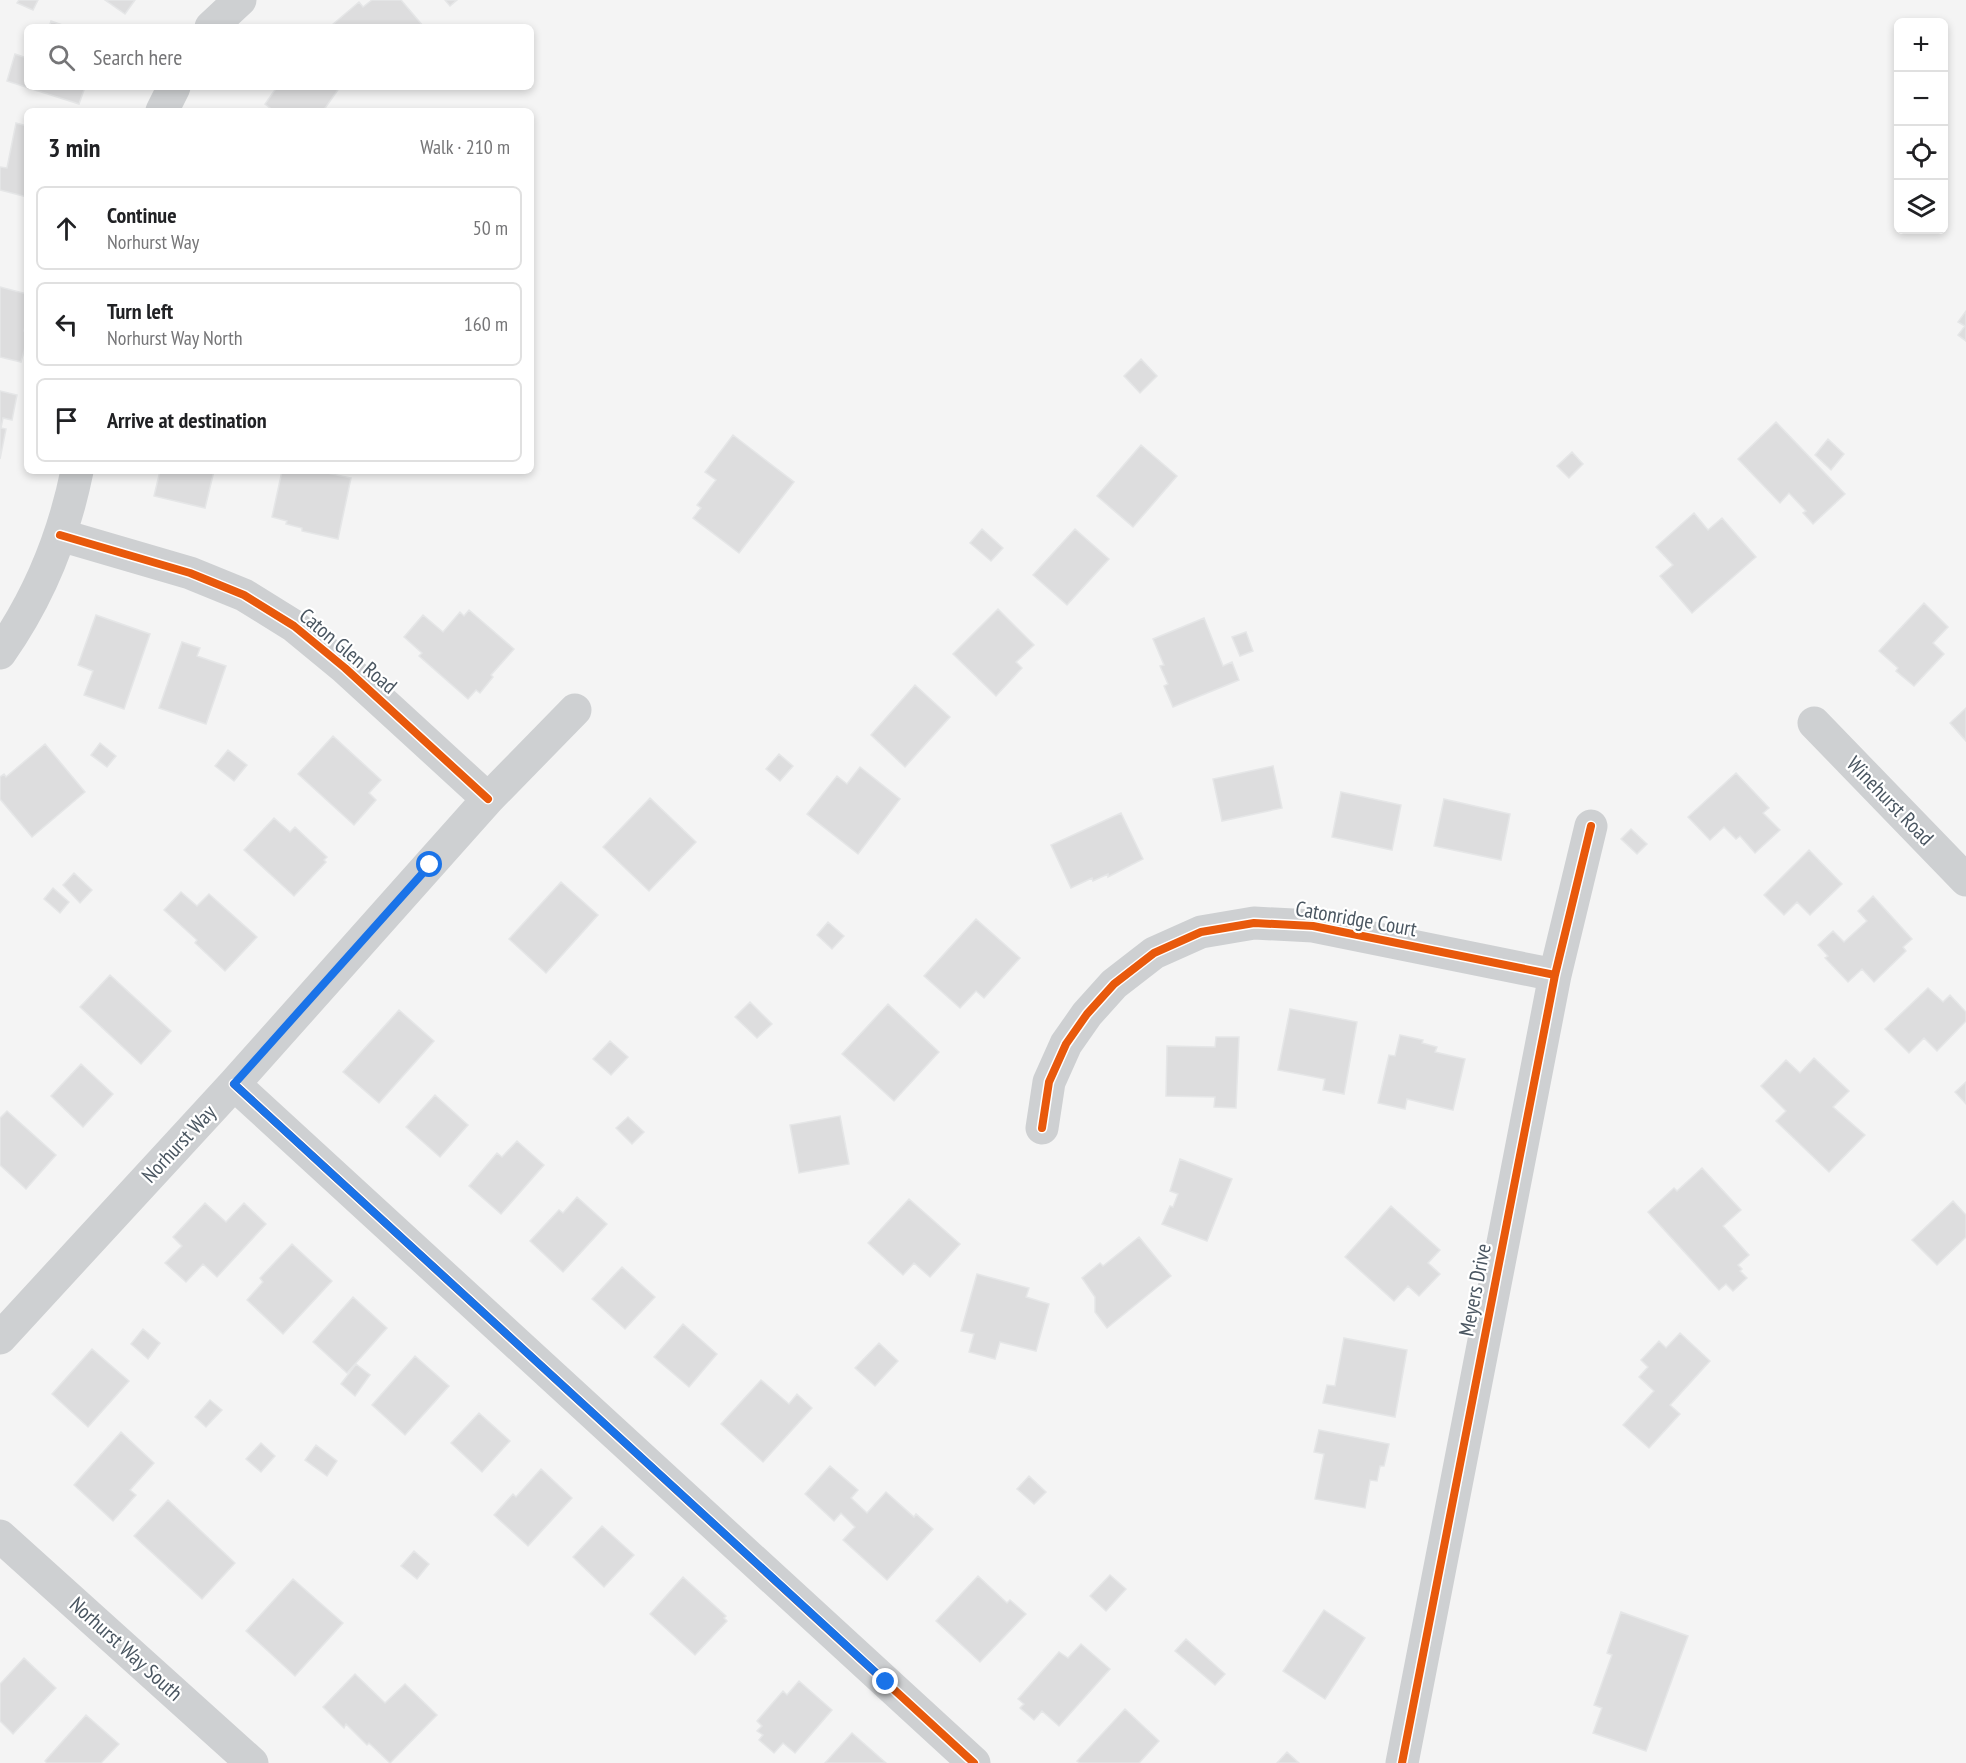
<!DOCTYPE html>
<html lang="en">
<head>
<meta charset="utf-8">
<style>
  :root { --surface:#fff; --page:#f2f2f2; --text:#202124; --muted:#757577; --line:#e0e0e0 }
  body { margin:0; font-family:"PT Sans Narrow",sans-serif; background:var(--page); color:var(--text) }
  .controls { position:absolute; right:18px; top:18px; display:grid; overflow:hidden; border-radius:9px; box-shadow:0 3px 9px #0003 }
  .controls button { width:54px; height:54px; display:grid; place-items:center; padding:0; border:0; border-bottom:2px solid var(--line); background:var(--surface); color:var(--text); font:30px sans-serif }
  .stop { position:absolute; width:18px; height:18px; margin:-14px; border:4px solid #1a73e8; border-radius:50%; background:#fff }
  .stop.end { background:#1a73e8; border-color:#fff; box-shadow:0 2px 6px #0008 }
  .list { margin:0; padding:0; list-style:none }
  h2 { display:flex; justify-content:space-between; align-items:center; height:78px; margin:0; padding:0 24px; font-size:26px }
  h2 small { font-size:20px; font-weight:400; color:var(--muted) }
  .list li { display:grid; grid-template-columns:39px 1fr auto; gap:18px; align-items:center; box-sizing:border-box; height:84px; margin:0 12px 12px; padding:0 12px; border:2px solid var(--line); border-radius:9px }
  .list b { display:block; font-size:22px; white-space:nowrap }
  .list p { margin:0; font-size:20px; white-space:nowrap; color:var(--muted) }
  .list em { font-size:20px; font-style:normal; color:var(--muted) }
  .icon { flex:none; width:33px; height:33px; fill:none; stroke:currentColor; stroke-width:2; stroke-linecap:round; stroke-linejoin:round }
  .map { position:relative; flex:none; width:1966px; height:1763px; overflow:hidden }
  .search { position:absolute; background:var(--surface); box-shadow:0 3px 9px #0003; left:24px; top:24px; width:510px; height:66px; display:flex; align-items:center; gap:15px; box-sizing:border-box; padding:0 21px; border-radius:9px; color:var(--muted); font-size:22px }
  .panel { position:absolute; background:var(--surface); box-shadow:0 3px 9px #0003; left:24px; top:108px; width:510px; height:366px; border-radius:9px }
  .map>svg:first-child { display:block }
  .building { fill:#ddddde; stroke:#e5e6e7; stroke-width:1.5 }
  .lines { fill:none; stroke-linecap:round; stroke-linejoin:round }
  .minor { stroke:#ced0d2; stroke-width:33 }
  .cycleway-casing { stroke:#fff; stroke-width:11 }
  .cycleway { stroke:#e8590c; stroke-width:8 }
  .route { stroke:#1a73e8; stroke-width:8 }
  .labels { text-anchor:middle; stroke-width:4.5; stroke-linejoin:round; paint-order:stroke }
  .street-label { font-size:21px; fill:#4a5661; stroke:#fff }
</style>
</head>
<body>
<div class="map">
<svg width="1966" height="1763" viewBox="0 0 1966 1763">
  <rect width="100%" height="100%" fill="#f4f4f4"/>
  <path class="building" d="M 19,0 L 38,0 L 33,10 L 17,3 Z
    M 105,0 L 135,0 L 125,14 Z
    M 372,0 L 401,0 L 424,27 L 334,27 L 332,25 L 359,2 L 363,7 Z
    M 445,0 L 457,0 L 450,6 Z
    M 51,21 L 68,27 L 49,27 Z
    M 15,54 L 27,58 L 27,87 L 85,87 L 79,104 L 7,81 Z
    M 277,87 L 340,87 L 323,111 L 274,111 L 265,104 Z
    M 16,123 L 27,126 L 27,197 L 0,190 L 0,167 L 7,168 Z
    M 0,287 L 27,294 L 25,309 L 27,309 L 27,317 L 24,331 L 27,332 L 27,340 L 21,362 L 0,357 Z
    M 1966,311 L 1966,341 L 1958,335 L 1965,326 L 1958,322 Z
    M 1141,359 L 1157,376 L 1140,393 L 1124,376 Z
    M 0,391 L 17,395 L 12,420 L 3,418 L 1,428 L 6,429 L 0,459 Z
    M 1776,422 L 1845,494 L 1813,524 L 1803,513 L 1806,511 L 1789,493 L 1780,503 L 1738,459 Z
    M 733,435 L 794,482 L 739,553 L 693,518 L 701,508 L 697,505 L 716,480 L 705,472 Z
    M 1828,439 L 1844,454 L 1831,470 L 1815,455 Z
    M 1141,445 L 1177,476 L 1133,527 L 1097,496 Z
    M 1572,452 L 1583,464 L 1569,478 L 1557,466 Z
    M 160,471 L 214,471 L 205,508 L 154,496 Z
    M 282,471 L 318,471 L 351,478 L 338,539 L 302,531 L 302,528 L 286,524 L 287,521 L 272,517 Z
    M 1694,513 L 1708,530 L 1722,518 L 1756,557 L 1692,613 L 1660,576 L 1673,565 L 1656,547 Z
    M 982,529 L 1003,548 L 991,561 L 970,543 Z
    M 1075,529 L 1109,559 L 1067,605 L 1033,575 Z
    M 1924,603 L 1948,627 L 1933,643 L 1944,654 L 1914,686 L 1896,671 L 1898,668 L 1879,651 Z
    M 998,609 L 1034,645 L 1016,662 L 1022,668 L 996,696 L 953,654 Z
    M 469,610 L 514,649 L 491,675 L 493,677 L 480,693 L 476,690 L 468,699 L 419,656 L 422,653 L 404,637 L 423,615 L 443,632 L 460,612 L 464,616 Z
    M 96,615 L 150,634 L 124,709 L 84,695 L 93,671 L 78,665 Z
    M 1204,618 L 1223,666 L 1232,662 L 1239,680 L 1173,707 L 1164,686 L 1168,684 L 1160,666 L 1164,665 L 1153,639 Z
    M 1246,632 L 1253,651 L 1240,656 L 1232,637 Z
    M 182,642 L 200,648 L 197,656 L 226,666 L 206,724 L 159,708 Z
    M 915,685 L 950,717 L 905,767 L 871,735 Z
    M 1966,708 L 1966,741 L 1950,723 Z
    M 333,736 L 381,780 L 369,793 L 376,800 L 354,825 L 298,774 Z
    M 100,743 L 116,756 L 107,767 L 91,755 Z
    M 45,744 L 85,792 L 32,837 L 0,799 L 0,777 L 4,774 L 6,777 Z
    M 228,750 L 247,765 L 234,781 L 215,766 Z
    M 779,754 L 793,766 L 780,781 L 766,769 Z
    M 1273,766 L 1282,808 L 1222,821 L 1213,779 Z
    M 860,767 L 900,799 L 858,854 L 807,814 L 837,776 L 847,784 Z
    M 1736,773 L 1769,808 L 1763,813 L 1780,830 L 1755,853 L 1740,836 L 1736,839 L 1724,827 L 1710,840 L 1688,817 Z
    M 1341,792 L 1401,805 L 1392,850 L 1332,837 Z
    M 650,798 L 696,842 L 649,891 L 603,847 Z
    M 1444,799 L 1510,814 L 1501,860 L 1434,846 Z
    M 1121,813 L 1143,859 L 1108,877 L 1108,874 L 1093,881 L 1092,878 L 1071,888 L 1051,845 Z
    M 274,818 L 290,832 L 295,827 L 327,857 L 324,860 L 326,862 L 294,896 L 244,850 Z
    M 1631,829 L 1647,844 L 1637,854 L 1621,839 Z
    M 1809,850 L 1842,884 L 1810,915 L 1797,902 L 1784,915 L 1764,895 Z
    M 74,873 L 92,890 L 80,903 L 63,885 Z
    M 561,882 L 598,915 L 546,973 L 509,939 Z
    M 53,888 L 69,902 L 60,913 L 44,899 Z
    M 181,892 L 197,906 L 209,894 L 257,937 L 225,971 L 195,943 L 197,940 L 164,910 Z
    M 1873,896 L 1912,939 L 1903,947 L 1906,951 L 1874,982 L 1862,969 L 1848,982 L 1825,958 L 1828,956 L 1818,945 L 1833,931 L 1844,942 L 1867,921 L 1858,911 Z
    M 976,919 L 1020,958 L 984,998 L 976,991 L 960,1008 L 924,976 Z
    M 828,922 L 844,936 L 832,949 L 817,935 Z
    M 110,975 L 171,1031 L 141,1064 L 80,1007 Z
    M 1928,988 L 1943,1002 L 1950,995 L 1966,1012 L 1966,1021 L 1937,1051 L 1924,1038 L 1909,1053 L 1885,1029 Z
    M 750,1002 L 772,1024 L 757,1038 L 735,1017 Z
    M 888,1004 L 939,1052 L 894,1101 L 842,1054 Z
    M 1290,1009 L 1357,1022 L 1344,1094 L 1323,1090 L 1325,1079 L 1278,1070 Z
    M 399,1010 L 434,1041 L 379,1103 L 343,1072 Z
    M 1400,1035 L 1423,1040 L 1422,1043 L 1437,1047 L 1435,1052 L 1465,1059 L 1453,1110 L 1407,1099 L 1405,1109 L 1378,1103 L 1389,1055 L 1395,1056 Z
    M 1216,1037 L 1239,1037 L 1236,1108 L 1214,1107 L 1215,1097 L 1166,1096 L 1167,1046 L 1215,1047 Z
    M 610,1041 L 628,1057 L 611,1075 L 593,1059 Z
    M 1814,1058 L 1849,1091 L 1833,1107 L 1865,1135 L 1829,1172 L 1776,1121 L 1786,1111 L 1761,1086 L 1786,1060 L 1800,1073 Z
    M 81,1064 L 113,1094 L 83,1127 L 51,1096 Z
    M 1966,1082 L 1966,1104 L 1955,1092 Z
    M 435,1095 L 468,1125 L 440,1157 L 406,1127 Z
    M 7,1111 L 56,1155 L 26,1189 L 0,1165 L 0,1118 Z
    M 840,1116 L 849,1164 L 799,1173 L 790,1125 Z
    M 628,1117 L 644,1132 L 632,1144 L 616,1128 Z
    M 517,1141 L 544,1165 L 501,1214 L 469,1186 L 497,1153 L 502,1157 Z
    M 1180,1159 L 1232,1179 L 1207,1241 L 1162,1224 L 1170,1206 L 1173,1207 L 1178,1194 L 1170,1191 Z
    M 1702,1168 L 1741,1210 L 1723,1226 L 1749,1255 L 1738,1265 L 1742,1269 L 1740,1271 L 1747,1278 L 1733,1291 L 1726,1284 L 1719,1290 L 1648,1212 L 1674,1188 L 1677,1191 Z
    M 577,1197 L 607,1224 L 563,1272 L 530,1241 L 559,1210 L 563,1213 Z
    M 909,1199 L 960,1244 L 930,1277 L 914,1263 L 903,1275 L 868,1243 Z
    M 1953,1201 L 1966,1215 L 1966,1237 L 1937,1265 L 1912,1240 Z
    M 205,1203 L 226,1222 L 244,1203 L 266,1224 L 217,1277 L 203,1264 L 186,1282 L 165,1263 L 182,1246 L 173,1237 Z
    M 1391,1206 L 1440,1250 L 1428,1263 L 1440,1274 L 1419,1296 L 1408,1286 L 1394,1301 L 1345,1257 Z
    M 1139,1237 L 1171,1276 L 1107,1328 L 1095,1312 L 1095,1297 L 1082,1278 L 1100,1263 L 1103,1266 Z
    M 292,1244 L 332,1281 L 283,1334 L 247,1300 L 263,1282 L 260,1278 Z
    M 622,1267 L 655,1297 L 625,1329 L 592,1299 Z
    M 977,1274 L 1029,1288 L 1026,1297 L 1049,1304 L 1036,1351 L 1000,1342 L 995,1359 L 969,1352 L 974,1334 L 961,1331 Z
    M 353,1297 L 387,1328 L 347,1373 L 313,1342 Z
    M 683,1324 L 717,1354 L 689,1387 L 654,1357 Z
    M 143,1329 L 160,1343 L 148,1359 L 131,1344 Z
    M 1680,1333 L 1710,1361 L 1670,1405 L 1680,1414 L 1649,1448 L 1623,1425 L 1654,1391 L 1639,1377 L 1648,1367 L 1641,1360 L 1659,1341 L 1666,1348 Z
    M 1344,1338 L 1407,1350 L 1395,1417 L 1323,1403 L 1327,1385 L 1335,1386 Z
    M 879,1343 L 898,1361 L 875,1386 L 855,1368 Z
    M 92,1349 L 129,1381 L 88,1427 L 52,1394 Z
    M 415,1356 L 449,1386 L 405,1435 L 372,1405 Z
    M 356,1364 L 370,1375 L 355,1396 L 341,1384 Z
    M 761,1380 L 789,1404 L 797,1394 L 812,1408 L 763,1462 L 721,1424 Z
    M 210,1400 L 222,1410 L 206,1427 L 195,1417 Z
    M 479,1413 L 510,1441 L 482,1472 L 451,1443 Z
    M 1319,1430 L 1389,1444 L 1384,1466 L 1380,1466 L 1377,1481 L 1370,1480 L 1365,1508 L 1315,1499 L 1324,1454 L 1314,1452 Z
    M 121,1432 L 154,1463 L 130,1490 L 136,1495 L 113,1521 L 74,1485 Z
    M 261,1443 L 275,1456 L 261,1472 L 246,1459 Z
    M 316,1445 L 337,1461 L 327,1476 L 305,1460 Z
    M 830,1466 L 858,1490 L 851,1498 L 867,1513 L 886,1492 L 914,1517 L 916,1514 L 933,1529 L 887,1580 L 843,1540 L 855,1527 L 841,1513 L 834,1521 L 805,1494 Z
    M 541,1469 L 572,1498 L 528,1546 L 494,1515 L 513,1494 L 516,1497 Z
    M 1029,1476 L 1046,1492 L 1034,1504 L 1017,1489 Z
    M 168,1500 L 235,1563 L 202,1599 L 134,1536 Z
    M 602,1526 L 634,1555 L 604,1587 L 573,1557 Z
    M 414,1551 L 429,1564 L 417,1579 L 401,1566 Z
    M 1110,1575 L 1126,1589 L 1106,1611 L 1090,1596 Z
    M 978,1576 L 1007,1603 L 1010,1600 L 1026,1614 L 980,1662 L 936,1621 Z
    M 683,1577 L 726,1616 L 724,1618 L 727,1621 L 695,1655 L 650,1614 Z
    M 293,1579 L 343,1623 L 295,1676 L 246,1631 Z
    M 1324,1610 L 1365,1638 L 1325,1699 L 1283,1671 Z
    M 1621,1612 L 1688,1636 L 1646,1751 L 1593,1733 L 1602,1708 L 1594,1705 L 1612,1655 L 1607,1653 Z
    M 1186,1639 L 1225,1674 L 1215,1685 L 1175,1651 Z
    M 1081,1644 L 1110,1669 L 1059,1726 L 1042,1711 L 1034,1720 L 1020,1708 L 1024,1704 L 1018,1699 L 1059,1652 L 1068,1658 Z
    M 24,1658 L 56,1688 L 13,1734 L 0,1721 L 0,1684 Z
    M 355,1674 L 385,1703 L 405,1684 L 437,1715 L 390,1763 L 369,1743 L 367,1745 L 346,1724 L 344,1728 L 323,1707 Z
    M 799,1681 L 832,1710 L 795,1753 L 783,1743 L 774,1753 L 759,1740 L 763,1735 L 757,1731 L 762,1726 L 757,1721 L 783,1691 L 787,1695 Z
    M 1125,1709 L 1159,1741 L 1139,1763 L 1080,1763 L 1077,1761 Z
    M 86,1715 L 119,1744 L 101,1763 L 47,1763 L 45,1761 Z
    M 852,1733 L 886,1763 L 825,1763 Z
    M 1287,1752 L 1299,1763 L 1277,1763 Z"/>
  <g class="lines">
    <path class="minor" d="M 211,27 L 240,0
      M 162,111 L 174,87
      M 60,535 L 190,573 L 244,595 L 294,626 L 345,668 L 488,799
      M 0,653 C 38,599 64,535 77,471
      M 1814,723 L 1966,880
      M 234,1084 L 974,1763
      M 1042,1128 L 1049,1082 L 1066,1044 L 1087,1014 L 1114,984 L 1154,953 L 1201,932 L 1254,923 L 1313,926 L 1555,975
      M 0,1338 L 234,1084 L 488,799 L 575,710
      M 0,1536 L 252,1763
      M 1402,1763 L 1555,975 L 1591,826"/>
    <defs>
      <path id="cycleway" d="M 60,535 L 190,573 L 244,595 L 294,626 L 345,668 L 488,799
        M 234,1084 L 974,1763
        M 1042,1128 L 1049,1082 L 1066,1044 L 1087,1014 L 1114,984 L 1154,953 L 1201,932 L 1254,923 L 1313,926 L 1555,975
        M 1402,1763 L 1555,975 L 1591,826"/>
    </defs>
    <use href="#cycleway" class="cycleway-casing"/>
    <use href="#cycleway" class="cycleway"/>
  </g>
  <g class="lines">
    <path class="route" d="M 430,865 L 234,1084 L 886,1682"/>
  </g>
  <g class="labels">
    <g class="street-label">
      <text transform="translate(348 651) rotate(40)" y="7">Caton Glen Road</text>
      <text transform="translate(1890 801) rotate(46)" y="7">Winehurst Road</text>
      <text transform="translate(1356 919) rotate(10)" y="7">Catonridge Court</text>
      <text transform="translate(179 1144) rotate(-47)" y="7">Norhurst Way</text>
      <text transform="translate(1475 1290) rotate(-79)" y="7">Meyers Drive</text>
      <text transform="translate(126 1649) rotate(42)" y="7">Norhurst Way South</text>
    </g>
  </g>
</svg>
<div class="controls">
<button>+</button>
<button>−</button>
<button><svg class="icon" aria-label="locate" viewBox="0 0 24 24"><circle cx="12" cy="12" r="6"/><path d="M12 2v4M12 18v4M2 12h4M18 12h4"/></svg></button>
<button><svg class="icon" aria-label="layers" viewBox="0 0 24 24"><path d="M12 4l9 5-9 5-9-5zM3 14l9 5 9-5"/></svg></button>
</div>
<div class="stop" style="left:430px;top:865px"></div>
<div class="stop end" style="left:886px;top:1682px"></div>
<div class="search"><svg class="icon" aria-label="search" viewBox="0 0 24 24"><circle cx="10" cy="10" r="6"/><path d="M15 15l6 6"/></svg>Search here</div>
<section class="panel">
<h2>3 min<small>Walk · 210 m</small></h2>
<ul class="list">
<li><svg class="icon" aria-label="ahead" viewBox="0 0 24 24"><path d="M12 20V5M6 11l6-6 6 6"/></svg><div><b>Continue</b><p>Norhurst Way</p></div><em>50 m</em></li>
<li><svg class="icon" aria-label="left" viewBox="0 0 24 24"><path d="M17 20v-9H6M10 6l-5 5 5 5"/></svg><div><b>Turn left</b><p>Norhurst Way North</p></div><em>160 m</em></li>
<li><svg class="icon" aria-label="arrive" viewBox="0 0 24 24"><path d="M6 21V4h12l-3 4 3 4H6"/></svg><div><b>Arrive at destination</b></div></li>
</ul>
</section>
</div>
</body>
</html>
